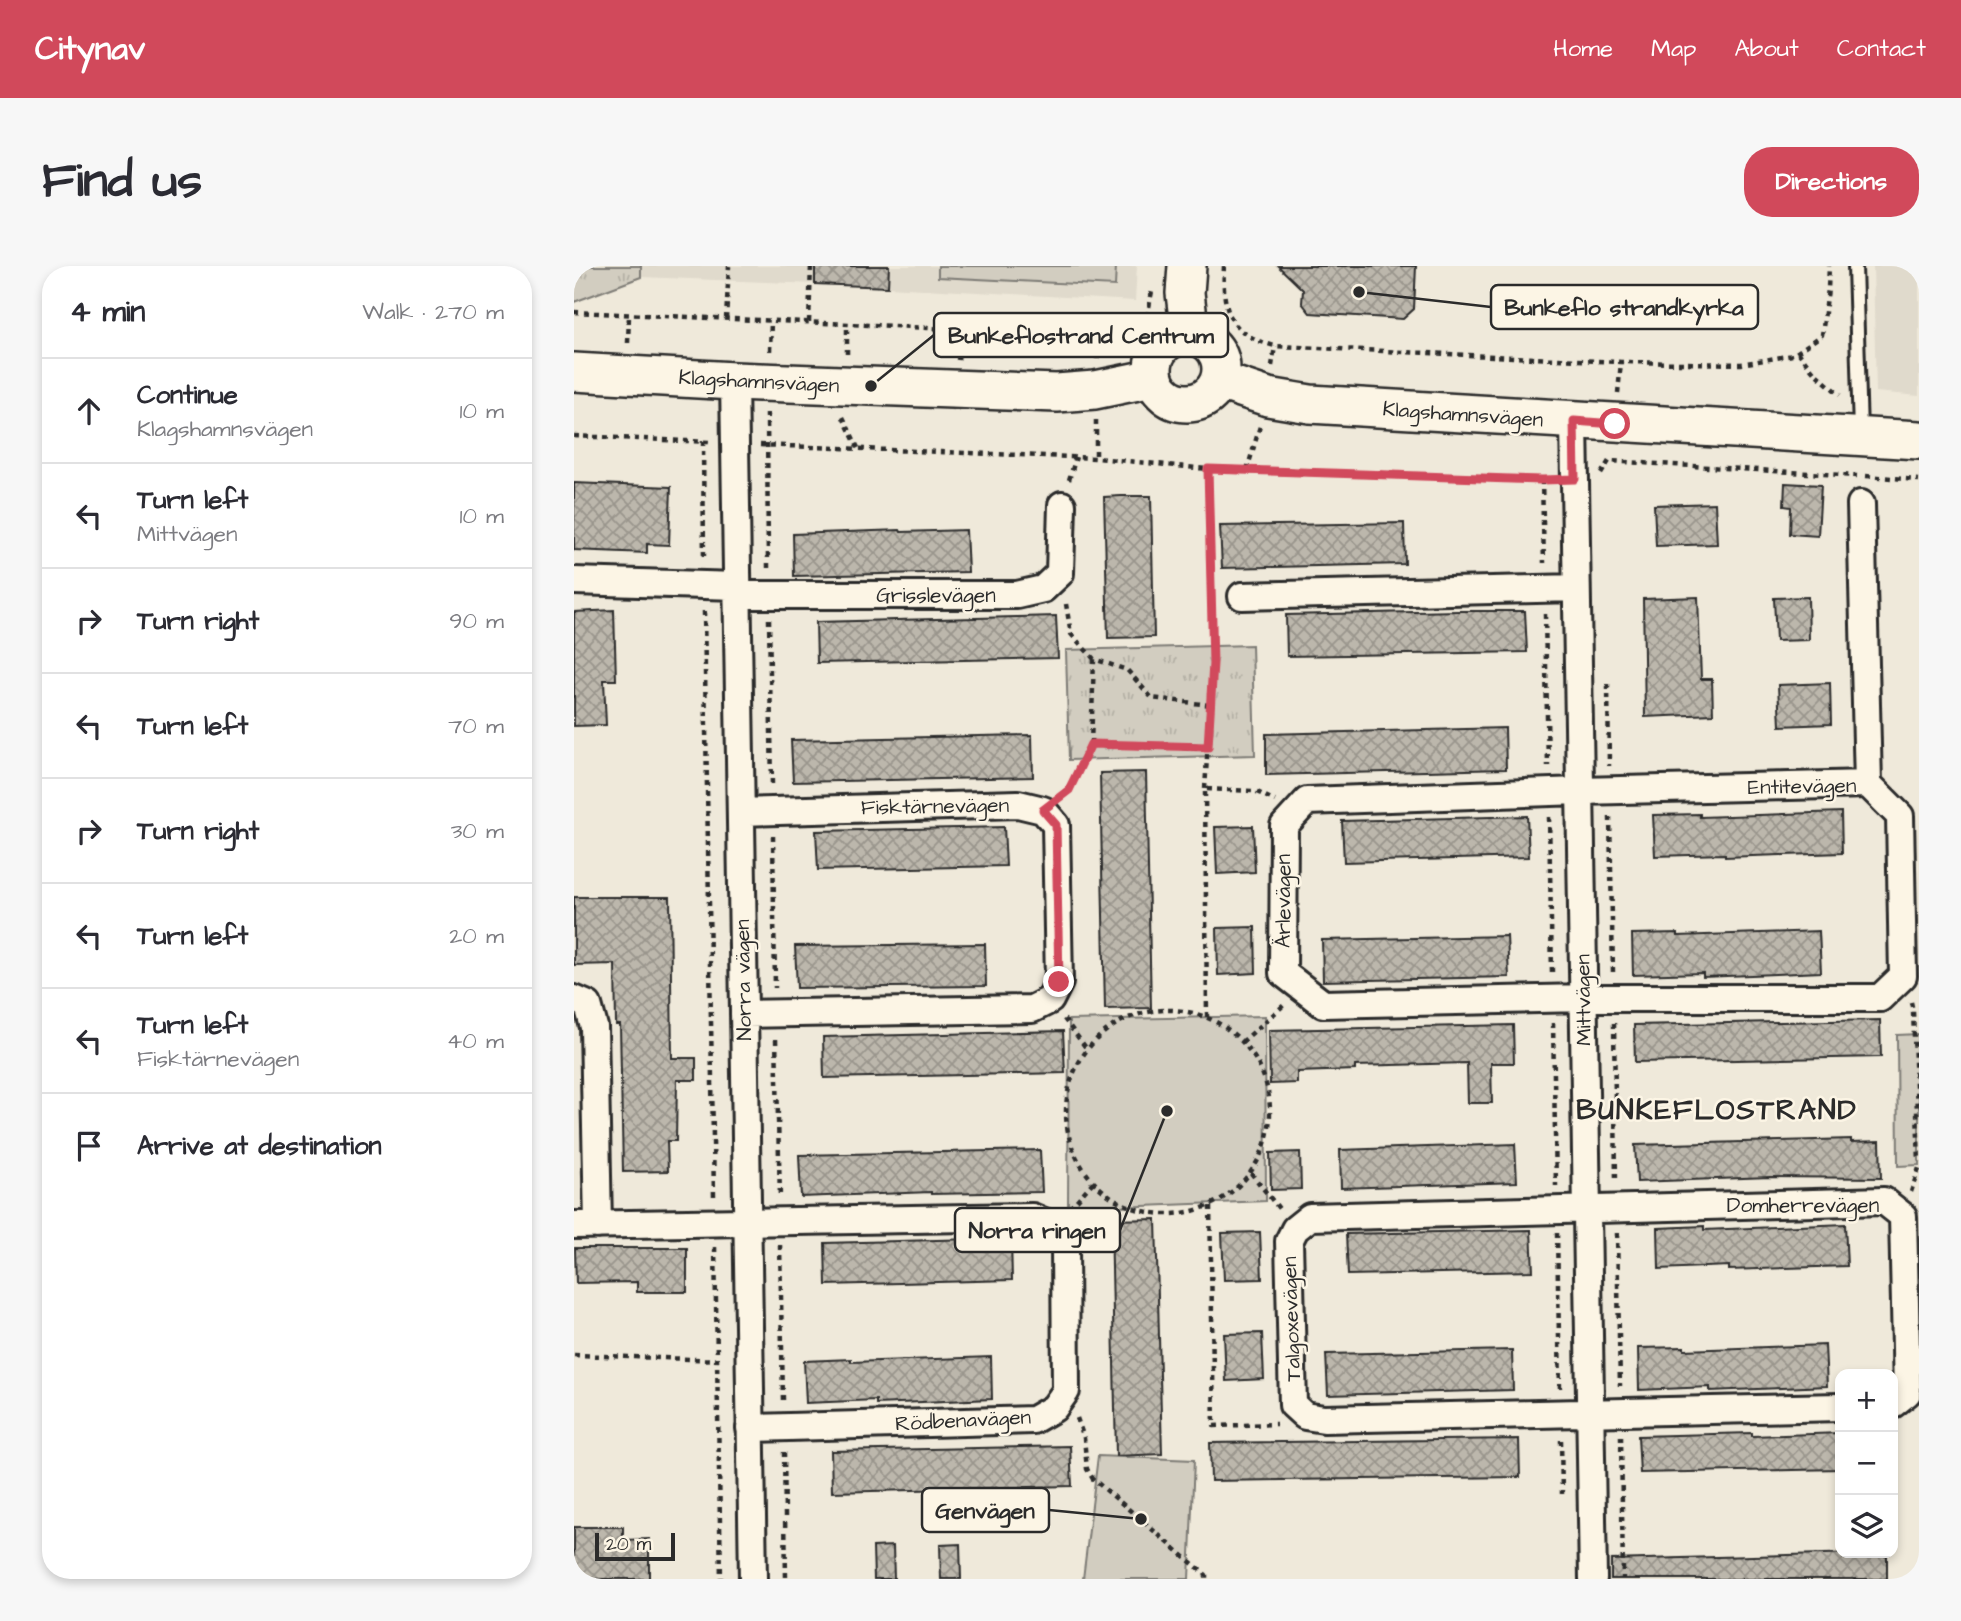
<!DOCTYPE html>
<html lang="en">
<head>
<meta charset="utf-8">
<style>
  :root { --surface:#fff; --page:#f7f7f7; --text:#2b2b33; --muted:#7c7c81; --line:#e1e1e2; --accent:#d1495b }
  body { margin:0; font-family:"Architects Daughter",sans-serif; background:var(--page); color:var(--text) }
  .controls { position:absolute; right:21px; bottom:21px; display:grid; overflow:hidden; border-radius:14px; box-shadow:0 4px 10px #0003 }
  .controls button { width:63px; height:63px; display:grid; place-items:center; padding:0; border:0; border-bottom:2px solid var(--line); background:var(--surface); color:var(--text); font:35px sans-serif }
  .scale { position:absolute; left:21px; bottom:18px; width:80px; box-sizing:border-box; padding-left:7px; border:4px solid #2b2b2b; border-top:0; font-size:19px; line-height:24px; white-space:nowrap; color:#2b2b2b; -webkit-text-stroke:5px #fcf5e5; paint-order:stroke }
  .stop { position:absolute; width:21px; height:21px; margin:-16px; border:5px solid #d1495b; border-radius:50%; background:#fff }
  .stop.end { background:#d1495b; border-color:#fff; box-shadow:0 2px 7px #0008 }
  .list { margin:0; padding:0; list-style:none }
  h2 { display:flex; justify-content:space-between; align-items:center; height:91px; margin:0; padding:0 28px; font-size:30px }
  h2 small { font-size:23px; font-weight:400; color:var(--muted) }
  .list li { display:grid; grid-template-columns:46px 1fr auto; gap:21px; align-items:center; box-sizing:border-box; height:105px; padding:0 28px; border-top:2px solid var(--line) }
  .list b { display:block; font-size:26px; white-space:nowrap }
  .list p { margin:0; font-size:23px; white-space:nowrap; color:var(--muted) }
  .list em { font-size:23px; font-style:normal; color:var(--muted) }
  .icon { flex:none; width:38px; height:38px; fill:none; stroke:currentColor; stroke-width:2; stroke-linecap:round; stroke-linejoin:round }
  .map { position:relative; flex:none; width:1345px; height:1313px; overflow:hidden; border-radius:28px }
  header { display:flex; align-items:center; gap:42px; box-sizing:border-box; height:98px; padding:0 35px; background:var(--accent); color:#fff }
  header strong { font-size:33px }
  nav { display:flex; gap:38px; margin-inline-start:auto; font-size:24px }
  .intro { display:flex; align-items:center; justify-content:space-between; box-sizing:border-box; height:168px; padding:0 42px }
  h1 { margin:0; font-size:49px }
  .button { padding:18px 32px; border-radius:28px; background:var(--accent); color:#fff; font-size:24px; font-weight:700 }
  main { display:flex; gap:42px; padding:0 42px }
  aside { flex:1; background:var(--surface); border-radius:28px; box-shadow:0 4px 10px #0003 }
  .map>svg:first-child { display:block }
  .built { fill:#e0dacc }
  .grass { fill:#d2cdc0; stroke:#7e7c76; stroke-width:2 }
  .park { fill:url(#park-tufts); stroke:#7e7c76; stroke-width:2 }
  .building { fill:url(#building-cross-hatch); stroke:#2b2b2b; stroke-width:2 }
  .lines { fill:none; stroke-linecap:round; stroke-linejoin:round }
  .lane-casing { stroke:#2b2b2b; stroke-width:18 }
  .street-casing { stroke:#2b2b2b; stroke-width:32 }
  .secondary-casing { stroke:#2b2b2b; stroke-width:42 }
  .path { stroke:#2b2b2b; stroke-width:4.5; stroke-dasharray:5 5; stroke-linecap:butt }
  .lane { stroke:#fcf5e5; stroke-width:12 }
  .street { stroke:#fcf5e5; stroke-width:26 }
  .secondary { stroke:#fcf5e5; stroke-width:37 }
  .route { stroke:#d1495b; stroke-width:9 }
  .labels { text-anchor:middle; stroke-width:5; stroke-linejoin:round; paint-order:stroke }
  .street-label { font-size:21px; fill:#2b2b2b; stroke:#fcf5e5 }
  .district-label { font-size:28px; font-weight:bold; letter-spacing:2px; fill:#2b2b2b; stroke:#fcf5e5 }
  .leader { fill:none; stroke:#2b2b2b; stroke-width:2.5 }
  .callout-dot { fill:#2b2b2b; stroke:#fcf5e5; stroke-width:2.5 }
  .callout { fill:#fcf5e5; stroke:#2b2b2b; stroke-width:2.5 }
  .callout-label { font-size:23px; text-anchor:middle; font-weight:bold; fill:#2b2b2b }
</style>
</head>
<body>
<header>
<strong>Citynav</strong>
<nav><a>Home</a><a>Map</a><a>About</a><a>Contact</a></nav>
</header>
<div class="intro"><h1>Find us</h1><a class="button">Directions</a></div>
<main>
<aside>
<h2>4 min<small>Walk · 270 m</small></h2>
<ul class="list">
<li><svg class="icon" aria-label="ahead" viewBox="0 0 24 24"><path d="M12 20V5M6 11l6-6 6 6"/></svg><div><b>Continue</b><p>Klagshamnsvägen</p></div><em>10 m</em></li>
<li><svg class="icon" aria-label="left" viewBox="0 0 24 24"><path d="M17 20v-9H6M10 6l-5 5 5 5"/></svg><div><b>Turn left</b><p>Mittvägen</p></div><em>10 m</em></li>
<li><svg class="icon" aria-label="right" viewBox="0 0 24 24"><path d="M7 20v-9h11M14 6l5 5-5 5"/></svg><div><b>Turn right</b></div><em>90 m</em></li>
<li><svg class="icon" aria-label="left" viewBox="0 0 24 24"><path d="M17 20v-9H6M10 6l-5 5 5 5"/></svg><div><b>Turn left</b></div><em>70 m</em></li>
<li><svg class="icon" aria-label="right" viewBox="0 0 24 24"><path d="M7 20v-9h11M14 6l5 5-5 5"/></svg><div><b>Turn right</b></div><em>30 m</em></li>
<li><svg class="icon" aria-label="left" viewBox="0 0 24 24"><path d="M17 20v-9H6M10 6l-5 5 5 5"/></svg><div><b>Turn left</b></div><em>20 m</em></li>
<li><svg class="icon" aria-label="left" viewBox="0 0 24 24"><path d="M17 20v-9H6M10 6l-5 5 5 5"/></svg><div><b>Turn left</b><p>Fisktärnevägen</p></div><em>40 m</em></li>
<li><svg class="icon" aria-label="arrive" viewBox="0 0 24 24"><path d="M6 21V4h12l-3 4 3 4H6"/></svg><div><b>Arrive at destination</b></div></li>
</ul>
</aside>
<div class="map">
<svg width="1345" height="1313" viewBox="0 0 1345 1313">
  <defs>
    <pattern id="park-tufts" width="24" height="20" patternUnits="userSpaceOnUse" patternTransform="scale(1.75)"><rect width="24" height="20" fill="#d2cdc0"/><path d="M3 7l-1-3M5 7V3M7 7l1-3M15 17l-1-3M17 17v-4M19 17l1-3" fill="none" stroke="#b4b0a5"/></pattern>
    <pattern id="building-cross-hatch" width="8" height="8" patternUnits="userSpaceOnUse" patternTransform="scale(1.75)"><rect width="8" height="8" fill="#bcb7ac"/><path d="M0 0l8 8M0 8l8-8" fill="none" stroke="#99958c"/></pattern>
  </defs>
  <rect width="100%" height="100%" fill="#efe9da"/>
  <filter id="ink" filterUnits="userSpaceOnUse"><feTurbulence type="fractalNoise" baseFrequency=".0143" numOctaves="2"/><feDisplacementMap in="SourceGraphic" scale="14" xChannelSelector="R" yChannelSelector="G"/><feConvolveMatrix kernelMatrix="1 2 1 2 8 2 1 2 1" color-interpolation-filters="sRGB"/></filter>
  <g filter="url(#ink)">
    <path class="built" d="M 68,0 L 563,0 L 561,35 L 314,21 L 67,11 Z
      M 1299,0 L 1345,0 L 1345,130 L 1302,126 Z"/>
    <path class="grass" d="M 364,0 L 542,0 L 541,20 L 364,11 Z
      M 691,750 L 692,935 L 494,943 L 495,754 Z
      M 1345,768 L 1345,899 L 1324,900 L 1323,769 Z
      M 524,1190 L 620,1194 L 615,1313 L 509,1313 Z"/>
    <path class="park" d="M 0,0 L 67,0 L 67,11 L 0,36 Z
      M 678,379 L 681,489 L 495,494 L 492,384 Z"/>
    <path class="building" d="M 241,0 L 315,0 L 314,21 L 241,18 Z
      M 704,0 L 842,0 L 840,43 L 829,53 L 736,47 L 728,37 L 729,24 Z
      M 0,217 L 97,221 L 95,279 L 73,278 L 73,287 L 0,284 Z
      M 1211,217 L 1247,219 L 1244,270 L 1216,268 L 1217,241 L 1210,240 Z
      M 547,230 L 577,230 L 580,371 L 534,372 L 530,231 Z
      M 1141,237 L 1143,278 L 1082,280 L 1080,239 Z
      M 830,257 L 831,298 L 648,302 L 646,260 Z
      M 326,264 L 327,266 L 392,264 L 394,306 L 220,310 L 219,268 Z
      M 1124,331 L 1127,413 L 1138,413 L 1139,448 L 1071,451 L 1069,333 Z
      M 1234,331 L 1235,374 L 1202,375 L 1200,332 Z
      M 40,344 L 42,414 L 30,414 L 32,459 L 0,460 L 0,346 Z
      M 884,345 L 951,345 L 953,386 L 713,390 L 712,349 Z
      M 482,350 L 484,392 L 243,397 L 242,356 Z
      M 1256,417 L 1257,458 L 1206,460 L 1204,419 Z
      M 931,462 L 932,503 L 692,509 L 692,468 Z
      M 458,469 L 459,511 L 219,516 L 217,474 Z
      M 572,506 L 577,742 L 531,743 L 526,507 Z
      M 1267,546 L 1268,587 L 1151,591 L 1151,588 L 1081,590 L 1079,549 L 1126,548 L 1126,551 Z
      M 953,550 L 955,591 L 770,596 L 768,555 Z
      M 679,560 L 681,606 L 643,608 L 641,561 Z
      M 430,561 L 432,600 L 244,604 L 242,565 Z
      M 0,631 L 96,631 L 98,792 L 122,792 L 122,814 L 103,814 L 102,875 L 93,875 L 94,905 L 49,906 L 46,759 L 42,759 L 41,698 L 0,699 Z
      M 681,661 L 682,707 L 644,709 L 643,662 Z
      M 1245,665 L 1247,706 L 1129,711 L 1129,707 L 1059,709 L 1058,668 L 1104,667 L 1104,670 Z
      M 933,670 L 935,711 L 749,715 L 748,674 Z
      M 411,678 L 412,720 L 223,722 L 221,680 Z
      M 1306,754 L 1307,791 L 1061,796 L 1060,759 Z
      M 939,759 L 940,797 L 917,797 L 918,837 L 894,837 L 893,797 L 781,800 L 781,804 L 723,806 L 723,817 L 696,818 L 695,764 Z
      M 489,765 L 491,807 L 250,812 L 249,771 Z
      M 1277,873 L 1277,876 L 1306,875 L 1307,912 L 1196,911 L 1063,916 L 1061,879 Z
      M 941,878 L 943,916 L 767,922 L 766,884 Z
      M 466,884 L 468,926 L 357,928 L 357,926 L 227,931 L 225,889 Z
      M 726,886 L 727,923 L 697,924 L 696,887 Z
      M 582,953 L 588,1188 L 542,1190 L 537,954 Z
      M 1271,958 L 1273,1000 L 1155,1004 L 1155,1000 L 1085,1003 L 1084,962 L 1130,960 L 1130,964 Z
      M 957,964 L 959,1005 L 774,1009 L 772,968 Z
      M 686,966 L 688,1013 L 650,1014 L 648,967 Z
      M 437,972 L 438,1014 L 252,1019 L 251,977 Z
      M 1,982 L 113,982 L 113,1026 L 63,1026 L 63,1016 L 2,1017 Z
      M 688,1067 L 690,1113 L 652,1115 L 650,1068 Z
      M 1251,1079 L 1253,1120 L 1136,1125 L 1136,1121 L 1065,1124 L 1064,1082 L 1110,1081 L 1110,1084 Z
      M 938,1084 L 939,1124 L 754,1129 L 752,1088 Z
      M 417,1091 L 418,1133 L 302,1138 L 302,1134 L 232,1137 L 230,1095 L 277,1093 L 277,1096 Z
      M 1178,1167 L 1178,1170 L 1266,1167 L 1266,1203 L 1066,1207 L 1064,1170 Z
      M 945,1173 L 946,1211 L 637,1215 L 636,1177 Z
      M 496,1180 L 498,1220 L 258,1226 L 257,1185 Z
      M 0,1261 L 49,1261 L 49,1274 L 75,1273 L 75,1313 L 0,1313 Z
      M 386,1278 L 387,1313 L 367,1313 L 366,1279 Z
      M 319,1280 L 320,1313 L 300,1313 L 299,1281 Z
      M 1284,1287 L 1284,1290 L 1313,1289 L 1313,1313 L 1037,1313 L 1037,1294 Z"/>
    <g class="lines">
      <defs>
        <path id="lane" d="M 1281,0 L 1286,166"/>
        <path id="street" d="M 160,115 L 179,1313
          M 1000,155 L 1019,1313
          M 1287,238 L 1294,518
          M 0,315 L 163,320
          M 163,329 L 443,329 L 469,323 L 486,307 L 488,239
          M 668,330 L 1002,322
          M 1294,518 L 1326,550 L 1329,710 L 1306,732 L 1009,732 L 749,738 L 709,707 L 710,560 L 733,535 L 1006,525 Z
          M 167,546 L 444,538 L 469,544 L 482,559 L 485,716 L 476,734 L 458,743 L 170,748
          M 0,733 L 14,739 L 20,761 L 24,959
          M 0,959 L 458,951 L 479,960 L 491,977 L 492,1125 L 480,1142 L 459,1154 L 176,1162
          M 1266,1141 L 750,1153 L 731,1150 L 719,1139 L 715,975 L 721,963 L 736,951 L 1310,935 L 1329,950 L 1333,1127 L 1319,1138"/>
        <path id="secondary" d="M 613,0 L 611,27 L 616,69
          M579 103a34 34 0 1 1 68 0a34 34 0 1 1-68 0Z
          M 0,106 L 160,115 L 483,127 L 521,124 L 579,112
          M 646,115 L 694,131 L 736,138 L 1345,174"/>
      </defs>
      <use href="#lane" class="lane-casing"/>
      <use href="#street" class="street-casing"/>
      <use href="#secondary" class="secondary-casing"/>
      <path class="path" d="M 650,0 C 648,44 654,68 701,80 L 1047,96 L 1167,98 L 1219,89 L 1248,69 L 1254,23 L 1255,0
        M 0,46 L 320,60 L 524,72 L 554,68 L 574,47 L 578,25
        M 152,53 L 155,0
        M 235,56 L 237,0
        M 54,77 L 55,49
        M 196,85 L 197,55
        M 1224,86 L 1241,107 L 1266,129
        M 273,88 L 273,58
        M 523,93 L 524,72
        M 384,94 L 387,64
        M 698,100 L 701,80
        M 1044,127 L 1047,96
        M 193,147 L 194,302
        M 269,151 L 284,182
        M 522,154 L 522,192
        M 0,170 L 135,176
        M 129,175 L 130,294
        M 186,179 L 522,192 L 634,203 L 974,214
        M 673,204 L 686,160
        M 1027,208 L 1035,195 L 1283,210
        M 1292,210 L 1345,214
        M 495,214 L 502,191
        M 968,214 L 970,297
        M 492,338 L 497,368 L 520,393 L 553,404 L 578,432 L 636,439
        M 130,345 L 140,931
        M 971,348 L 974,500
        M 195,353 L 198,519
        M 1034,418 L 1035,500
        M 517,478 L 520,393
        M 631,523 L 639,397 L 634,203
        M 489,529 L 495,524 L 517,478 L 634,481
        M 975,551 L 978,707
        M 1036,551 L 1039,707
        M 199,570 L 201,722
        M 1337,736 L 1339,745 L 1345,896
        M492 846a102 102 0 1 1 204 0a102 102 0 1 1-204 0Z
        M 633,751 L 631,523 L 681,525 L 701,535
        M 490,753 L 513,783
        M 979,757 L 982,920
        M 1040,757 L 1042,917
        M 202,773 L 206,932
        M 668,776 L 710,739
        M 677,907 L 706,944
        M 1337,926 L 1345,902
        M 636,940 L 640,1160 L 702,1158
        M 496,942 L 519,916
        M 983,967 L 986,1123
        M 1043,967 L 1046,1120
        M 206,979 L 209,1135
        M 141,981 L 147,1313
        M 0,1089 L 146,1094
        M 503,1152 L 510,1172 L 513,1203 L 519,1213 L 632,1309 L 632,1313
        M 1047,1170 L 1049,1313
        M 987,1174 L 988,1228
        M 210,1186 L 212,1313"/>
      <use href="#lane" class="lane"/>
      <use href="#street" class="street"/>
      <use href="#secondary" class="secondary"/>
    </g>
  </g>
  <g class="lines" filter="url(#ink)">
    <path class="route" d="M 485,716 L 482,559 L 469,544 L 495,524 L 517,478 L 634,481 L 639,397 L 634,203 L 968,214 L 1001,213 L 1000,155 L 1041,158"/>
  </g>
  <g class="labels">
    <g class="street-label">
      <text transform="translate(185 115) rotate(3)" y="7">Klagshamnsvägen</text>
      <text transform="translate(889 148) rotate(4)" y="7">Klagshamnsvägen</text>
      <text x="362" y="336">Grisslevägen</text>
      <text transform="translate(1228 520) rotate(-1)" y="7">Entitevägen</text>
      <text transform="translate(361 540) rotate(-1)" y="7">Fisktärnevägen</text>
      <text transform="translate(709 635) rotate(-90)" y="7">Ärlevägen</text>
      <text transform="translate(169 714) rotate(-91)" y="7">Norra vägen</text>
      <text transform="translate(1009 734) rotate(-91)" y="7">Mittvägen</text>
      <text x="1229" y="946">Domherrevägen</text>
      <text transform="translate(717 1053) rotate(-92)" y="7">Talgoxevägen</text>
      <text transform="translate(389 1154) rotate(-3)" y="7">Rödbenavägen</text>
    </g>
    <g class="district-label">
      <text x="1143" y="853">BUNKEFLOSTRAND</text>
    </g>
  </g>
  <path class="leader" d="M785 26L917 41M297 120L360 69M593 845L546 964M567 1253L475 1244"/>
  <g class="callout-dot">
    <circle cx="785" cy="26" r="7"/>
    <circle cx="297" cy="120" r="7"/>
    <circle cx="593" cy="845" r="7"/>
    <circle cx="567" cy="1253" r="7"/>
  </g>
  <g class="callout">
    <rect x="917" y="19" width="267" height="44" rx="7"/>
    <rect x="360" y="47" width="294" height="44" rx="7"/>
    <rect x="381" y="942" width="165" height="44" rx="7"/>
    <rect x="348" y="1222" width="127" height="44" rx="7"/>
  </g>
  <g class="callout-label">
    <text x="1050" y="49">Bunkeflo strandkyrka</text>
    <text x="507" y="77">Bunkeflostrand Centrum</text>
    <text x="463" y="972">Norra ringen</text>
    <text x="411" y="1252">Genvägen</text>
  </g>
</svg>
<div class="controls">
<button>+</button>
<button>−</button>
<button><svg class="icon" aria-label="layers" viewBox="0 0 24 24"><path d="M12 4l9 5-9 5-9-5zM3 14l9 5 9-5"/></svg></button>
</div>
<div class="scale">20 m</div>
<div class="stop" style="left:1041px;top:158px"></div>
<div class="stop end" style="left:485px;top:716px"></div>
</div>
</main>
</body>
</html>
